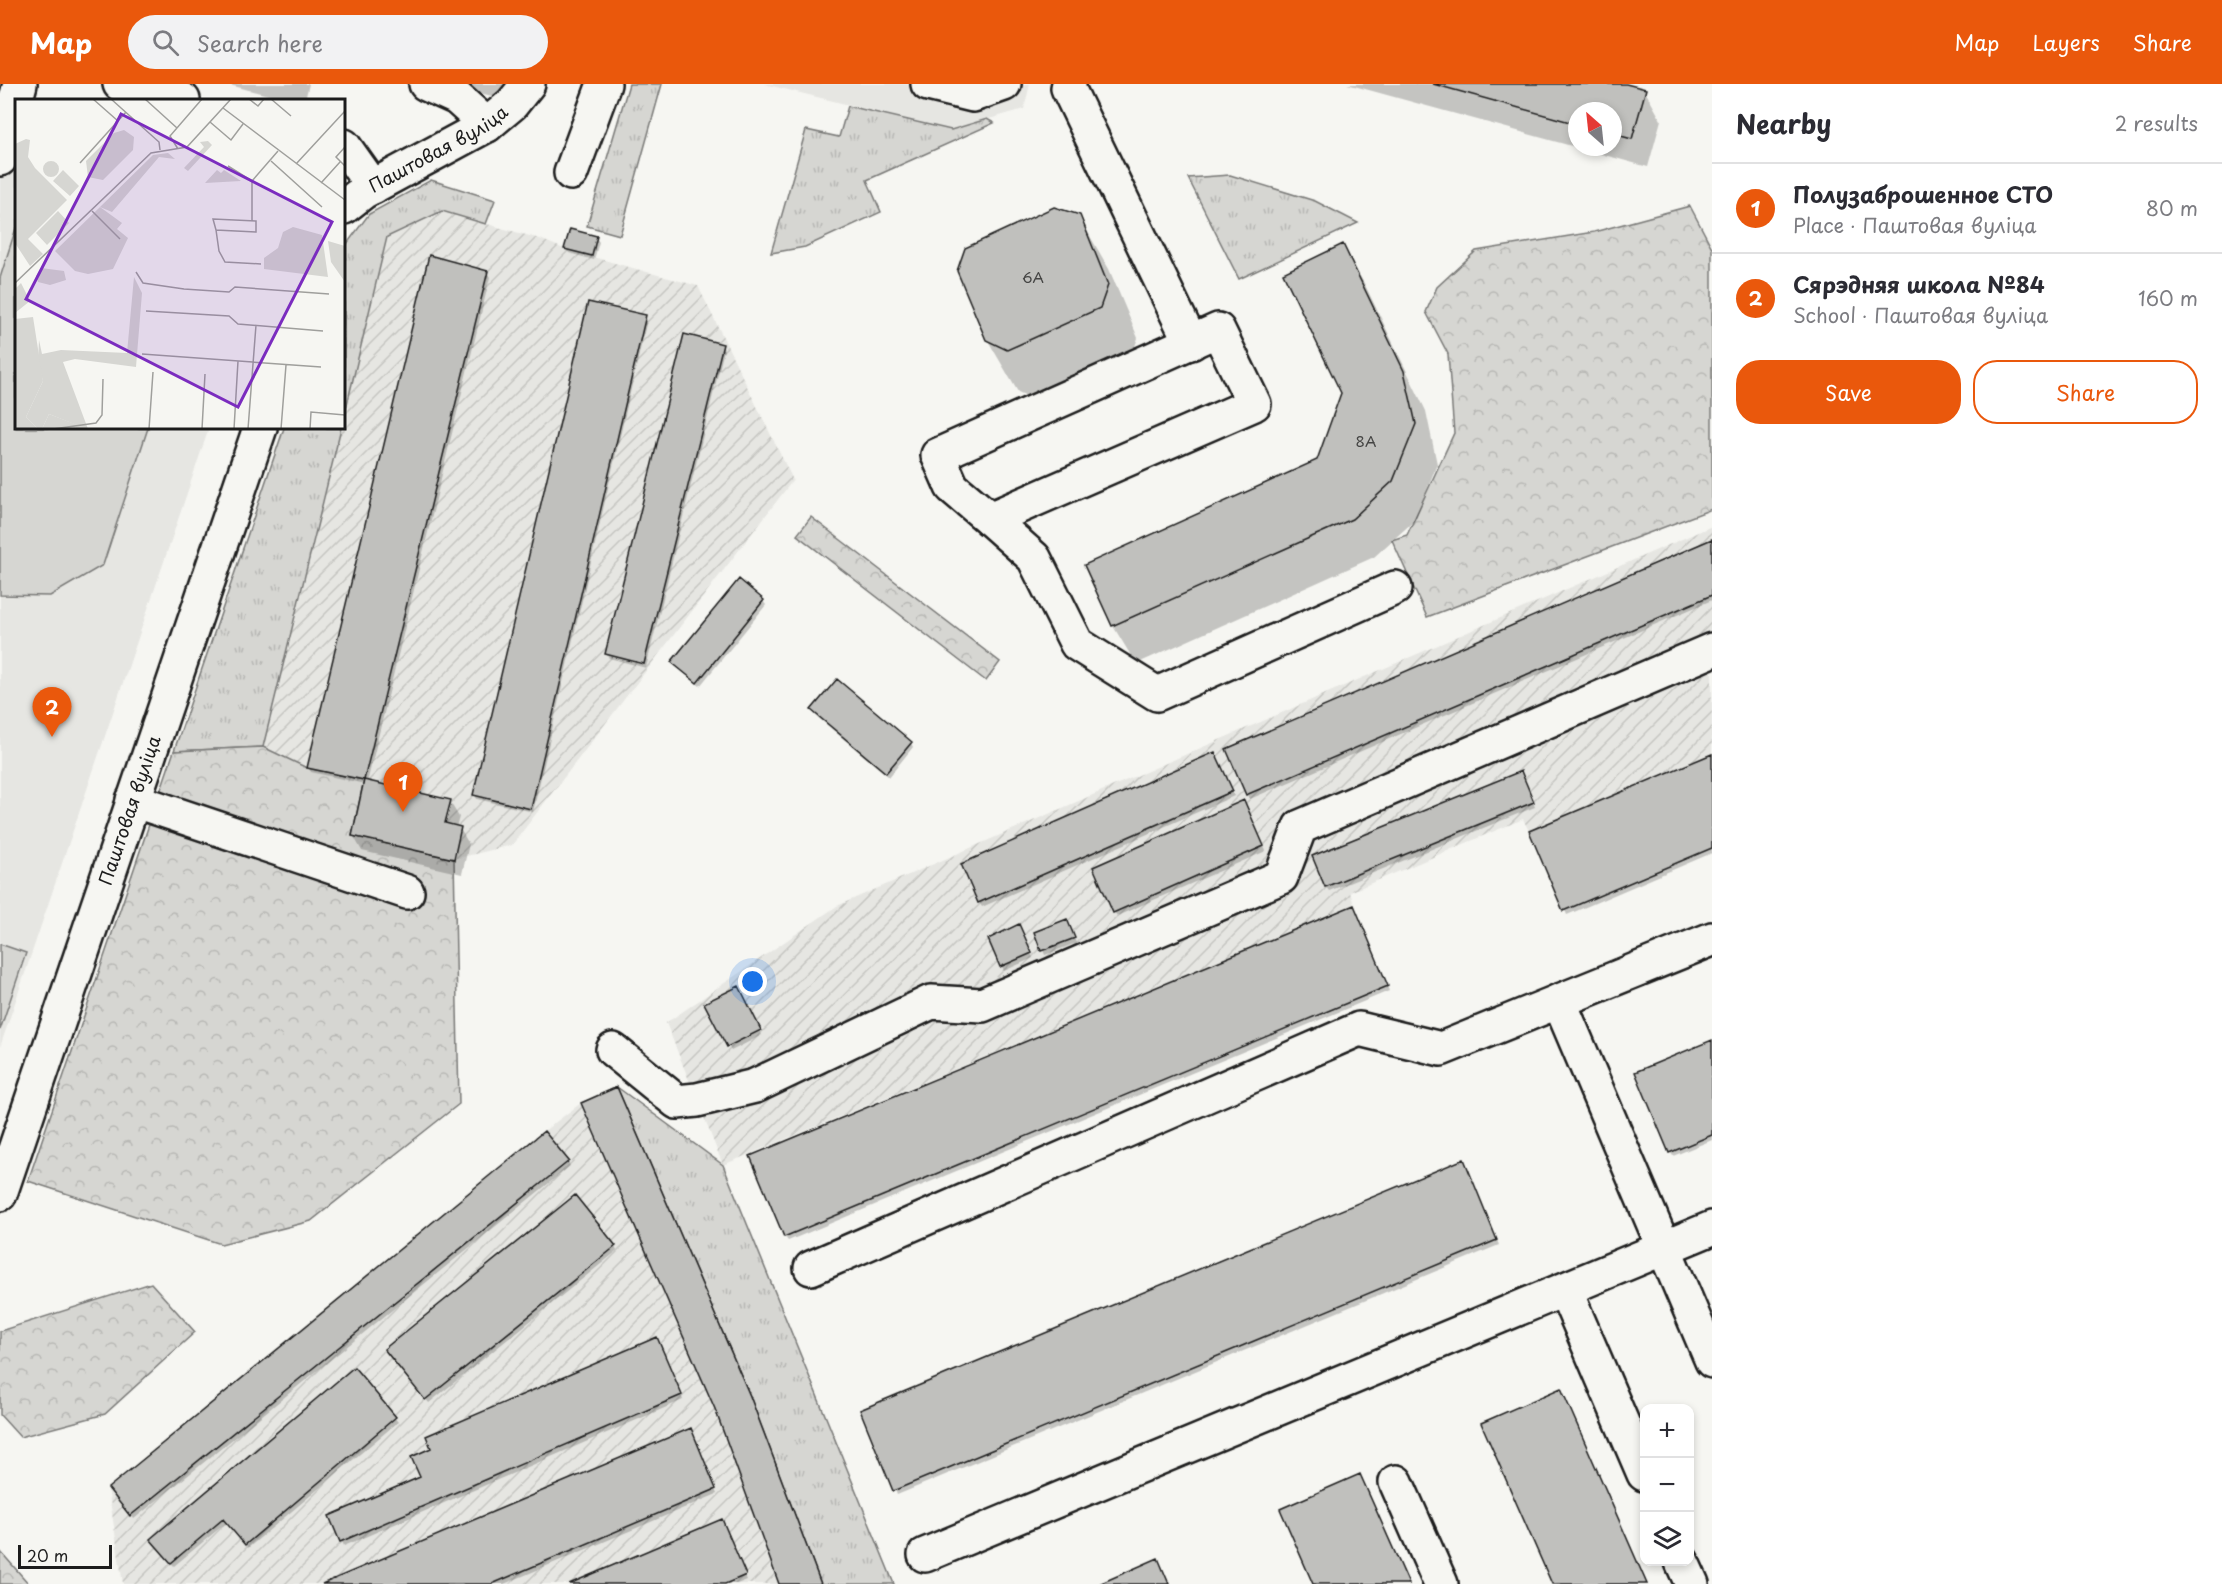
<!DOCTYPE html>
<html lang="en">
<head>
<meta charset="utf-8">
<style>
  :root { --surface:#fff; --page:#f2f2f3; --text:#2b2b33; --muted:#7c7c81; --line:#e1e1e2; --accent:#ea580c }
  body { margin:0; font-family:"Playpen Sans",sans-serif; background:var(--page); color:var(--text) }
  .controls { position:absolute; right:18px; bottom:18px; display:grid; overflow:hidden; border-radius:12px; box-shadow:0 3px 9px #0003 }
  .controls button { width:54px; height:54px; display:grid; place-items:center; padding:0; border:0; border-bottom:2px solid var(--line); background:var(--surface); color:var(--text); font:30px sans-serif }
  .compass { position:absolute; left:1568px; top:18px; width:54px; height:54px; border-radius:50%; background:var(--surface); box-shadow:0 3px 9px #0003; rotate:333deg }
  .scale { position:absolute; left:18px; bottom:15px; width:94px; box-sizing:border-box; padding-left:6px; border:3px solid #1c1c1c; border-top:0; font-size:16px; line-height:21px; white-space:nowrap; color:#1c1c1c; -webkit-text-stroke:4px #f6f6f2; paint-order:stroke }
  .you { position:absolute; left:753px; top:898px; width:21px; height:21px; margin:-15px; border:4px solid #fff; border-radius:50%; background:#1a73e8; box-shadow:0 0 0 9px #1a73e833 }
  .badge { display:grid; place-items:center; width:39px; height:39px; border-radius:50%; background:var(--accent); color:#fff; font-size:20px; font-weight:700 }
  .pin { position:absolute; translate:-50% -50px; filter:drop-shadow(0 2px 3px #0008) }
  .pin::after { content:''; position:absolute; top:32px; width:21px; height:18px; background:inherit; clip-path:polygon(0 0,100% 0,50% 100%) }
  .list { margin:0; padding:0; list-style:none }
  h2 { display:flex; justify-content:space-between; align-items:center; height:78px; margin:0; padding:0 24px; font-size:26px }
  h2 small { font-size:20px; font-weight:400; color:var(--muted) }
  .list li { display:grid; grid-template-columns:39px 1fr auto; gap:18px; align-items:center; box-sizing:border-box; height:90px; padding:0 24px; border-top:2px solid var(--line) }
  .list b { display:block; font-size:22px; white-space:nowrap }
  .list p { margin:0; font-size:20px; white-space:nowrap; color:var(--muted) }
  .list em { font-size:20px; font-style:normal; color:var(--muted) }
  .actions { display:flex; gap:12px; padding:18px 24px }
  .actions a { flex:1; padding:14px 0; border:2px solid var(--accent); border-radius:24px; text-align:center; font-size:21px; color:var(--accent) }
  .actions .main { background:var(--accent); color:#fff }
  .icon { flex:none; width:33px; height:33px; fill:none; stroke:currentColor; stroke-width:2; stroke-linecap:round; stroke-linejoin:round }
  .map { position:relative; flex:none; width:1712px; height:1500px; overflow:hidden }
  header { display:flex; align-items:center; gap:36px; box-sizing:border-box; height:84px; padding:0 30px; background:var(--accent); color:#fff }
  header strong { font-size:28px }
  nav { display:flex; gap:33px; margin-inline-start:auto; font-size:21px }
  .search { width:420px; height:54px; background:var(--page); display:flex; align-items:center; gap:15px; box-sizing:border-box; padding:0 21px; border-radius:33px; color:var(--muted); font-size:22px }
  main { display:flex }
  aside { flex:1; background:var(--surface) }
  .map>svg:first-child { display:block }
  .built { fill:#e6e6e2 }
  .industrial { fill:url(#industrial-furrows) }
  .grass { fill:url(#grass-tufts); stroke:#797977; stroke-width:1.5 }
  .forest { fill:url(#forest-crowns); stroke:#797977; stroke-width:1.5 }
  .pitch { fill:#d6d6d2; stroke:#797977; stroke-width:1.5 }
  .shadow { fill:#0003; fill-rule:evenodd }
  .building { fill:#c0c0bd; stroke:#1c1c1c; stroke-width:1.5 }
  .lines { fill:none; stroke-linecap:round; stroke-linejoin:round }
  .minor-casing { stroke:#1c1c1c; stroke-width:38 }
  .minor { stroke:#f6f6f2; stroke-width:33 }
  .labels { text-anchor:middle; stroke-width:6; stroke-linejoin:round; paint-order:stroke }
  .number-label { font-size:15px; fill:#454544 }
  .street-label { font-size:18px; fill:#1c1c1c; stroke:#f6f6f2 }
  .inset-road { fill:none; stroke:#9f9f9c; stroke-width:1.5 }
  .view { fill:#7b2cbf; fill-opacity:0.15; stroke:#7b2cbf; stroke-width:3 }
  .inset-edge { fill:none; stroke:#1c1c1c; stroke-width:3 }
</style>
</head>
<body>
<header>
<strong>Map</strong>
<div class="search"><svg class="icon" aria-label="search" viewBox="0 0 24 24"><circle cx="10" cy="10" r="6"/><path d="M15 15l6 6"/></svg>Search here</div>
<nav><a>Map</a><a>Layers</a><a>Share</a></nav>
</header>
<main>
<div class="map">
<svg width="1712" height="1500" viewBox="0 0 1712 1500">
  <defs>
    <pattern id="industrial-furrows" width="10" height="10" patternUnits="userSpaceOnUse" patternTransform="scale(1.5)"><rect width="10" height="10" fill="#e6e6e2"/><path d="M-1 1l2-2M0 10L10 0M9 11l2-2" fill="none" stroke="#c5c5c1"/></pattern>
    <pattern id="grass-tufts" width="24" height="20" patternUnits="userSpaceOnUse" patternTransform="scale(1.5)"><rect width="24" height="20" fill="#d6d6d2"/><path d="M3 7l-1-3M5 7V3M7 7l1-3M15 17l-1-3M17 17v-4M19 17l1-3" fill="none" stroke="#b7b7b4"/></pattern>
    <pattern id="forest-crowns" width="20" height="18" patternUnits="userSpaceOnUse" patternTransform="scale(1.5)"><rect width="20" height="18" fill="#d6d6d2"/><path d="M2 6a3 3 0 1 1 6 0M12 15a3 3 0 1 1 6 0" fill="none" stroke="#b7b7b4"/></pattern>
  </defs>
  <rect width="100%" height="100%" fill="#f6f6f2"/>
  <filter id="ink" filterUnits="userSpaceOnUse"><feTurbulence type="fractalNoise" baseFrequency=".0167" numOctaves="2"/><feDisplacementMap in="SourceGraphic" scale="12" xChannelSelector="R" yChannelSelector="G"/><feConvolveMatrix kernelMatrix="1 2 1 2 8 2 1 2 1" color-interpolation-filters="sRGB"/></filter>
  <g filter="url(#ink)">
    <path class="built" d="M 764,0 L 1030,0 L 1024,25 L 951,46 Z
      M 0,6 L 38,16 L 16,16 L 16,344 L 209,344 L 0,963 Z"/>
    <path class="industrial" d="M 442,127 L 540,155 L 564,165 L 698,202 L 793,396 L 512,761 L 454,775 L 352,752 L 307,684 L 263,663 L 341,344 L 344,344 L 344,333 L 387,153 Z
      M 1712,442 L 1712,670 L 1529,747 L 1523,735 L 1350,808 L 1354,821 L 723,1081 L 666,939 L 837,822 Z
      M 617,1003 L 750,1312 L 821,1500 L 123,1500 L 108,1404 L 544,1047 L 581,1019 Z"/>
    <path class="grass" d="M 629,0 L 662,0 L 620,151 L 587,142 Z
      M 848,22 L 951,46 L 987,35 L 994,39 L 867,96 L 881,128 L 805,163 L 771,169 L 806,46 L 839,53 Z
      M 1230,91 L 1315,117 L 1358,139 L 1239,195 L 1188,94 Z
      M 431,96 L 495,116 L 486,140 L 442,127 L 387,153 L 344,333 L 344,168 L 346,161 L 369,130 Z
      M 284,344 L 341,344 L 263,663 L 174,667 Z
      M 617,1003 L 723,1081 L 894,1500 L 821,1500 L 750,1312 Z"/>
    <path class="forest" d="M 1690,122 L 1712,164 L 1712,425 L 1427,533 L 1392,456 L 1407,451 L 1454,349 L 1448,270 L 1426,228 L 1437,203 L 1476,167 L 1594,148 Z
      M 811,433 L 1000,578 L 986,597 L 797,451 Z
      M 263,663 L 307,684 L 364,696 L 352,752 L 454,775 L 459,1020 L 311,1137 L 221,1160 L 28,1097 L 174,667 Z
      M 151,1199 L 195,1248 L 105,1330 L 20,1353 L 0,1331 L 0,1247 Z
      M 0,1467 L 29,1500 L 0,1500 Z"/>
    <path class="pitch" d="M 16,144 L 16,344 L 148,344 L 103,481 L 50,512 L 0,511 L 0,194 Z
      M 0,860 L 26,869 L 0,946 Z"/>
    <path class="shadow" d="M 226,0 L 309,0 L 305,16 L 287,16 Z
      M 444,0 L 503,0 L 500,14 Z
      M 1347,0 L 1620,0 L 1645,7 L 1661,36 L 1648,83 ZM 1577,27 L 1613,27 L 1613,63 L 1577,63 Z
      M 1079,133 L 1109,185 L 1138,254 L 1130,276 L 1038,317 L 1018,308 L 987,255 Z
      M 596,154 L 599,158 L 594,176 L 569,169 L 566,165 Z
      M 1343,162 L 1365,201 L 1426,327 L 1437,380 L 1415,436 L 1374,473 L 1136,580 L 1113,542 L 1086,482 L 1318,377 L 1342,309 Z
      M 487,188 L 490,193 L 367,699 L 450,718 L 459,733 L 456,744 L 460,745 L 469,760 L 462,790 L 362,767 L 353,751 L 365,700 L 311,688 L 309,684 Z
      M 645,232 L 647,236 L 533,728 L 477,715 L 475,711 Z
      M 722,261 L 724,266 L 646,584 L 609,574 L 606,570 Z
      M 1712,457 L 1712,516 L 1250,715 L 1247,710 Z
      M 763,517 L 766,521 L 700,602 L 675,582 L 673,578 Z
      M 813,627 L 911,659 L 913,663 L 889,693 L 815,631 Z
      M 1712,671 L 1712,769 L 1567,831 L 1531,748 Z
      M 1217,674 L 1234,712 L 982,823 L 979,818 Z
      M 1523,694 L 1535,723 L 1329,807 L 1326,803 L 1314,773 Z
      M 1246,722 L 1266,767 L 1117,832 L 1114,828 Z
      M 1356,827 L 1389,907 L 788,1157 L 785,1153 L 752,1073 Z
      M 1069,842 L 1076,859 L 1045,871 L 1036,849 Z
      M 1021,846 L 1033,874 L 1004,887 L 990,855 Z
      M 738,904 L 762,951 L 731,967 L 706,920 Z
      M 1712,957 L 1712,1056 L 1673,1072 L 1670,1068 Z
      M 568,1078 L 570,1082 L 134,1435 L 112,1409 Z
      M 1466,1081 L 1499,1161 L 897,1411 L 895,1406 L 862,1327 Z
      M 615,1163 L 617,1167 L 429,1319 L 389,1270 Z
      M 659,1259 L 683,1316 L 344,1462 L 331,1432 L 422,1393 Z
      M 354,1285 L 398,1338 L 248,1464 L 227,1438 L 174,1482 L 154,1459 Z
      M 691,1349 L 717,1410 L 504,1500 L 326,1500 Z
      M 724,1441 L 747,1496 L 737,1500 L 573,1500 Z"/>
    <path class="building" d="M 1433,0 L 1626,0 L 1646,5 L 1632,55 L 1613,50 L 1613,27 L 1577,27 L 1577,40 Z
      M 1054,123 L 1080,131 L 1108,201 L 1100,224 L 1007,266 L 986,256 L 957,187 L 965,164 Z
      M 570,145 L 597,152 L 592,172 L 564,165 Z
      M 1343,160 L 1404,287 L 1416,340 L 1393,397 L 1352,435 L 1112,542 L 1084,481 L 1317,376 L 1341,309 L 1283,189 Z
      M 429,171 L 488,187 L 364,696 L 307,684 Z
      M 588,218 L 646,231 L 531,725 L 473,711 Z
      M 684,250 L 723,260 L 644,580 L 605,570 Z
      M 1712,455 L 1712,511 L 1246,711 L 1226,665 Z
      M 739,495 L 764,516 L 697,599 L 671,578 Z
      M 837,595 L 912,658 L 886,689 L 811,626 Z
      M 1215,668 L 1233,707 L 978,819 L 961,780 Z
      M 1712,670 L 1712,764 L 1563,827 L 1529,747 Z
      M 1521,687 L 1534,718 L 1325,803 L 1312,772 Z
      M 364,696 L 451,716 L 445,739 L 461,743 L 454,775 L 352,752 Z
      M 1244,716 L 1264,762 L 1113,829 L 1093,783 Z
      M 1354,821 L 1388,902 L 784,1153 L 750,1072 Z
      M 1067,835 L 1075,854 L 1041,867 L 1034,848 Z
      M 1019,840 L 1032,869 L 1000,883 L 988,855 Z
      M 739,902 L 761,946 L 727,963 L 704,919 Z
      M 1712,956 L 1712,1051 L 1669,1069 L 1635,988 Z
      M 617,1003 L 750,1312 L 821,1500 L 779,1500 L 715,1325 L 581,1019 Z
      M 544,1047 L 569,1077 L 130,1432 L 108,1404 Z
      M 1464,1075 L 1497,1156 L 893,1407 L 860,1326 Z
      M 575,1111 L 616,1162 L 425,1316 L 384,1265 Z
      M 657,1253 L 682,1311 L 340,1458 L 329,1432 L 420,1393 L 411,1373 L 431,1364 L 426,1352 Z
      M 354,1283 L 396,1333 L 245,1461 L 223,1435 L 171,1479 L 150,1455 Z
      M 1561,1304 L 1647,1500 L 1552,1500 L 1481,1339 Z
      M 691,1344 L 716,1405 L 492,1500 L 322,1500 Z
      M 1360,1390 L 1409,1500 L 1313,1500 L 1280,1425 Z
      M 722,1435 L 746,1491 L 725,1500 L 569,1500 Z
      M 1158,1474 L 1169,1500 L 1099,1500 Z"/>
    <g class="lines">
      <defs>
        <g id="minor">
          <path d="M 120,0 L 183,16"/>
          <path d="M 426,0 L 457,14 L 487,41"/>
          <path d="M 928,0 L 973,11 L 1004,0"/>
          <path d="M 1069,0 L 1068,4 L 1191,259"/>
          <path d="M 344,62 L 373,103"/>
          <path d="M 0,75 L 20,0"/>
          <path d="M 571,89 L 604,0"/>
          <path id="s1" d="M 344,123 L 363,108 L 487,41 L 512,20 L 528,0"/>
          <path d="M 1218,246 L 1254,320 L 990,435 L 952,403 L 938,371 Z"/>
          <path d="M 990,435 L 1034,474 L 1077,560 L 1157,610 L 1395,504"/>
          <path d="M 133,716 L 407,808"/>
          <path d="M 1559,917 L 1712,1277"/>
          <path d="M 613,966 L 677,1018 L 697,1016 L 755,1002 L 931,918 L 982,921 L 1281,793 L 1300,743 L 1712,566"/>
          <path id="s2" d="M 0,1110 L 260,344"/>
          <path d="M 811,1184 L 1359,945 L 1441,965 L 1712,855"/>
          <path d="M 1565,1206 L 1644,1390"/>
          <path d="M 1396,1398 L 1441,1500"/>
          <path d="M 925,1471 L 1712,1144"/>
          <path d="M 1682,1478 L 1692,1500"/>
        </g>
      </defs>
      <use href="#minor" class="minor-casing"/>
      <use href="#minor" class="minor"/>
    </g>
  </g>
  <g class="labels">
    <g class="number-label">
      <text x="1033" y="199">6А</text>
      <text x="1366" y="363">8А</text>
    </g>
    <g class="street-label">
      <text dy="6" stroke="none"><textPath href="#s1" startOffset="111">Паштовая вуліца</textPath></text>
      <text dy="6" stroke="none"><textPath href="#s2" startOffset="405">Паштовая вуліца</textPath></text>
    </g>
  </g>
  <g transform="translate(15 15)">
    <rect width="330" height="330" fill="#f6f6f2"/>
    <path d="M 193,42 L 197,46 L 173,72 L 169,69 L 189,48 L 185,43 ZM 153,54 L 160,60 L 144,58 L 97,113 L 85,108 L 138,56 ZM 202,71 L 206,74 L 209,71 L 226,82 L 190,84 ZM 119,178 L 127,194 L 121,268 L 60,260 L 48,263 L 73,330 L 61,330 L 59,325 L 34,315 L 27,330 L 23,330 L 11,318 L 28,282 L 23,263 L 24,241 L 27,255 L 46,251 L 112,254 Z" fill="#d6d6d2"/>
    <path d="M 11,40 L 15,41 L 13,58 L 20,69 L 52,101 L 13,140 L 28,155 L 15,167 L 0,144 L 0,45 ZM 85,108 L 107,124 L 102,130 L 113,139 L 98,170 L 73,175 L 60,172 L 40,152 ZM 278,128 L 307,136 L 313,178 L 249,170 L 249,159 L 263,149 L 268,133 ZM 313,142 L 330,147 L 330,183 L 316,163 ZM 26,169 L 49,172 L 51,181 L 35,186 L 23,183 L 21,177 ZM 6,184 L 15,202 L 0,214 L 0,190 ZM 18,218 L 28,282 L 11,318 L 23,330 L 0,330 L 0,220 ZM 34,315 L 60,325 L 61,330 L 27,330 Z" fill="#d6d6d2"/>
    <path d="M 109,31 L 119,38 L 118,51 L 88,81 L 73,78 L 71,62 L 99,34 ZM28 70a8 8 0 1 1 16 0a8 8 0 1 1-16 0ZM 48,71 L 64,87 L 55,97 L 38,82 ZM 43,112 L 54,124 L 32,146 L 21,134 Z" fill="#d6d6d2"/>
    <path class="inset-road" d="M 78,0 L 103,22M 96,0 L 144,43 L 145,51M 130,0 L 162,29M 234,0 L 243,7 L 249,0M 256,0 L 276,17M 208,9 L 330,101M 195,23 L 216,41 L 228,25M 330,48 L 321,58 L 330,67M 163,50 L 155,37 L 187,0M 256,62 L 307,108M 65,64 L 111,13M 281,65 L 330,12M 213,67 L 237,82M 306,84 L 325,63M 77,112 L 105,140M 198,120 L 241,122 L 241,133 L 201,131 ZM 237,122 L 237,82 L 263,52M 201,131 L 204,152 L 210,163 L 246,165M 121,173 L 128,184 L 169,190 L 214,193 L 220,188 L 314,195M 0,184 L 136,54 L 172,48 L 216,0M 131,212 L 214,217 L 223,225 L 308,232M 127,255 L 306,268M 38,330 L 81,324 L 87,316 L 88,280M 134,330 L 138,273M 187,330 L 190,275M 219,330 L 223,262M 233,330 L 241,226M 266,330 L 271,266M 295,330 L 296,313 L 330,316"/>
    <path class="view" d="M 106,15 L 317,123 L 223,308 L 11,200 Z"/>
    <rect width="330" height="330" class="inset-edge"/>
  </g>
</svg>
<div class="controls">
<button>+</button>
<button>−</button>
<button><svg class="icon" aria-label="layers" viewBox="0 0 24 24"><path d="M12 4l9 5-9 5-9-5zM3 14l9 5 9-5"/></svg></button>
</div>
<svg class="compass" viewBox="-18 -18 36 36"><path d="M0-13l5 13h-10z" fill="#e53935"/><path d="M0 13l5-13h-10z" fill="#7c7c81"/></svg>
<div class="scale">20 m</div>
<div class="you"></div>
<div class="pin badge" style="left:403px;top:728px">1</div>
<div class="pin badge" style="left:52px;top:653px">2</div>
</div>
<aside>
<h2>Nearby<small>2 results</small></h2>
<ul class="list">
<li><span class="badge">1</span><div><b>Полузаброшенное СТО</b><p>Place · Паштовая вуліца</p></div><em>80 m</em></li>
<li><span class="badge">2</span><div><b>Сярэдняя школа №84</b><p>School · Паштовая вуліца</p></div><em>160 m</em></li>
</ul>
<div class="actions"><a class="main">Save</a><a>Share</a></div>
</aside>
</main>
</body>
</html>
